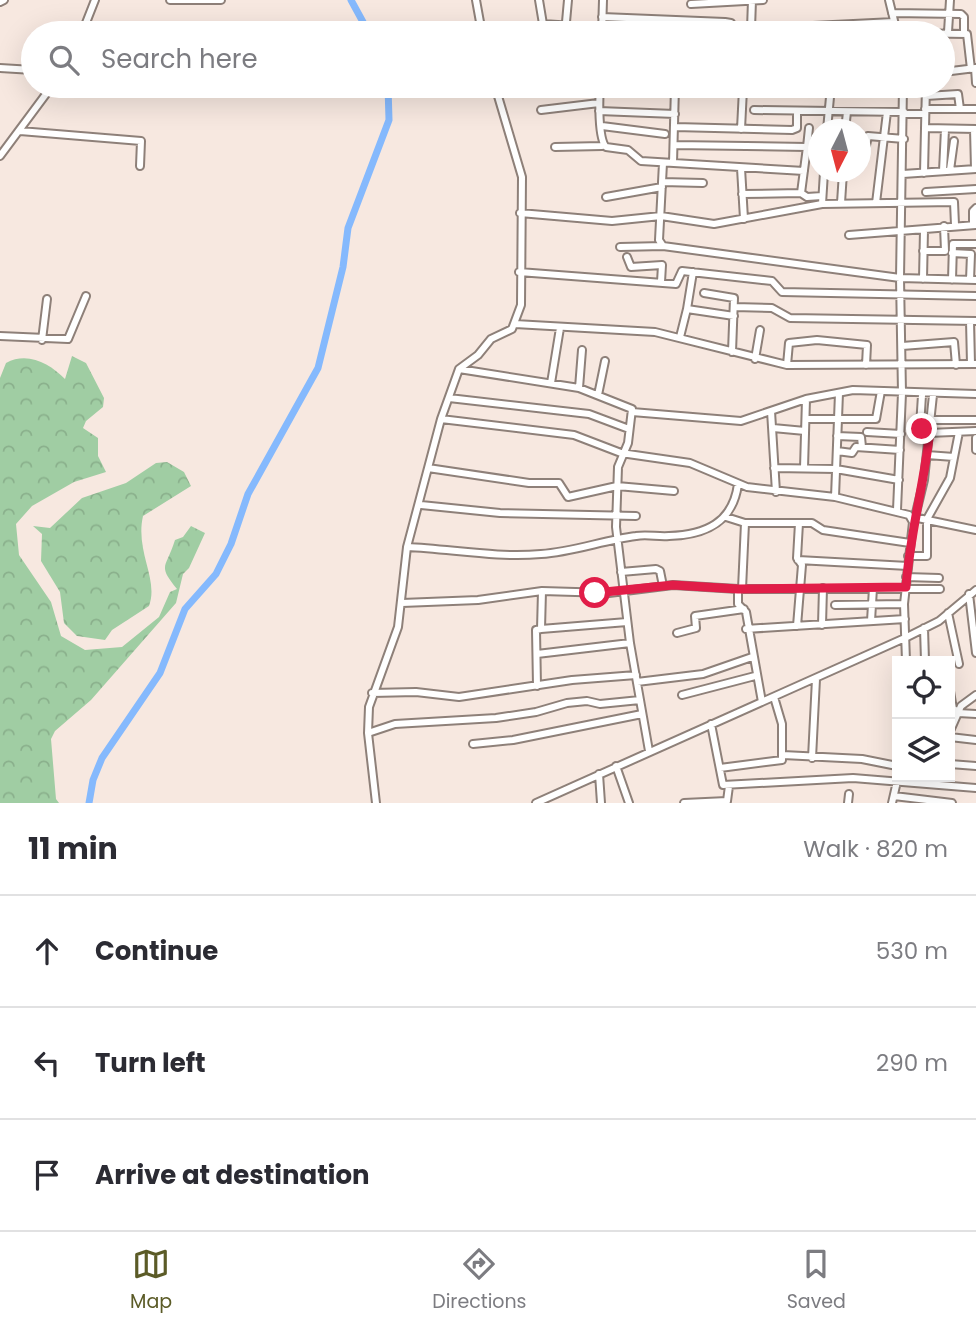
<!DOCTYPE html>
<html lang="en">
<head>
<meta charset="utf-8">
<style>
  :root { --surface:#fff; --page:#f7f7f7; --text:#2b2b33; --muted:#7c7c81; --line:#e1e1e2; --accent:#5b5b27 }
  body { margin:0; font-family:Poppins,sans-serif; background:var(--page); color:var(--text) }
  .controls { position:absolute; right:21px; bottom:21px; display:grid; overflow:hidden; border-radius:0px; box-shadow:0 7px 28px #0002 }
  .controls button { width:63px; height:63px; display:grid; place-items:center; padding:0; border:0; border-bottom:2px solid var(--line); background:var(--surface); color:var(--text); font:35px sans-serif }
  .compass { position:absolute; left:808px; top:119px; width:63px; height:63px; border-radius:50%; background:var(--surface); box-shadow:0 7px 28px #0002; rotate:186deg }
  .stop { position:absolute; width:21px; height:21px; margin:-16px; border:5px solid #e11d48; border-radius:50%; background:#fff }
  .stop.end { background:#e11d48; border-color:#fff; box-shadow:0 2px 7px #0008 }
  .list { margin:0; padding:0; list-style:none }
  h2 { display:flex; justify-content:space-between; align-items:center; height:91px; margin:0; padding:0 28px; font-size:30px }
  h2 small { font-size:23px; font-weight:400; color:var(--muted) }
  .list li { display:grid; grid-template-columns:46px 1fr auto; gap:21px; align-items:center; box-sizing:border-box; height:112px; padding:0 28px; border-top:2px solid var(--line) }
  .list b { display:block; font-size:26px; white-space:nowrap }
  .list em { font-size:23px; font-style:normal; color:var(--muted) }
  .icon { flex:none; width:38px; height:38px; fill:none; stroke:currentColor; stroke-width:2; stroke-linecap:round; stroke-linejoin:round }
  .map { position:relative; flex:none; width:976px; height:803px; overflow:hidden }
  .search { position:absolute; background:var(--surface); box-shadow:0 7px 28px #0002; left:21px; right:21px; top:21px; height:77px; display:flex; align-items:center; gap:18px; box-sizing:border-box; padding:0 24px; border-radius:38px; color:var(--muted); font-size:26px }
  .sheet { height:427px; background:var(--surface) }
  nav { display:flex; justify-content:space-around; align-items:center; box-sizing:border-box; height:98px; border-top:2px solid var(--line); background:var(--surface); font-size:19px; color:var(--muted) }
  nav a { display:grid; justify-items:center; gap:4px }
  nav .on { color:var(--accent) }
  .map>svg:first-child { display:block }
  .forest { fill:url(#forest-crowns) }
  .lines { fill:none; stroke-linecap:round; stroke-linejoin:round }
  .river { stroke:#85b9fd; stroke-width:7 }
  .minor-casing { stroke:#8e8079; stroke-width:10 }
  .minor { stroke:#fff; stroke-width:6 }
  .route { stroke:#e11d48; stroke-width:9 }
</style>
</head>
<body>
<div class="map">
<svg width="976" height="803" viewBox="0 0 976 803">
  <defs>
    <pattern id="forest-crowns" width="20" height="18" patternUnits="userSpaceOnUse" patternTransform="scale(1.75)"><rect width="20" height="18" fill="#a0cda3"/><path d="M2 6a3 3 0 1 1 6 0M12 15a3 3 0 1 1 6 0" fill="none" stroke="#8ab08c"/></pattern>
  </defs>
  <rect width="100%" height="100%" fill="#f7e8e0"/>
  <path class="forest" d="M 72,356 L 86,363 L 104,398 L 103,407 L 86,421 L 83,428 L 98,438 L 98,456 L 106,472 L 74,482 L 32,506 L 16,524 L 19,555 L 51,602 L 61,636 L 85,650 L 122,647 L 159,617 L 170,592 L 177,589 C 157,564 166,569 175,540 L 183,537 L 191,526 L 205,533 L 189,568 L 183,574 L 176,603 L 91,700 L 55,731 L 51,739 L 56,799 L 59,803 L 0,803 L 0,378 L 6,363 C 28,351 50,364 65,379 Z
    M 167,462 L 184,472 L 191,486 L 143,516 C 135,552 159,579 149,606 L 112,630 L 105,640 L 77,636 L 64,623 L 60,592 L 41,561 L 42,534 L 33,526 L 50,528 L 82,498 L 126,483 L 156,463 Z"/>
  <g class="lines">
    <path class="river" d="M 351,0 L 369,33
      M 89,803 L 93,780 L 102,758 L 160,673 L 185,609 L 216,574 L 231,544 L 248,494 L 318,368 L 343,267 L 348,228 L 389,120 L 388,86"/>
    <defs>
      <path id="minor" d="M 170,0 L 221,0
        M 476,0 L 482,33
        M 539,0 L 543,24 L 602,28
        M 889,0 L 897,33
        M 0,2 L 4,0
        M 691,4 L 763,0
        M 892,13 L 961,14 L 964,17 L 964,33
        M 602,17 L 725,22 L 731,23 L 733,31
        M 751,29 L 752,0
        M 733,30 L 894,22
        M 948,32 L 950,0
        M 82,33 L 95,0
        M 565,33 L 568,0
        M 602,33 L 603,0
        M 680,33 L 681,21
        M 900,33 L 967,34 L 971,69
        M 0,68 L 33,70
        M 975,68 L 976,83
        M 943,72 L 976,68
        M 600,86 C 599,99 598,139 606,147 L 628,150 L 641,161 L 804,171
        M 622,86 L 743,89 L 781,86
        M 926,86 L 925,128 L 976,129
        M 926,96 L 958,94 L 960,109
        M 925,109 L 976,109
        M 541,110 L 599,103
        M 754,110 L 904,112
        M 599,111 L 675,114
        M 904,114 L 925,114
        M 602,126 L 665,134
        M 675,127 L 792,130 L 797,128 L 797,112
        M 741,129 L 743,89
        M 974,129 L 975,169
        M 827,130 L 831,86
        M 845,130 L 847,112
        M 20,131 L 141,141 L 140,166
        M 674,145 L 807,147 L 801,193
        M 555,147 L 602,146
        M 807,147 L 809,128
        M 864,155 L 868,136 L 904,139
        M 0,156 L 52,86
        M 663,163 L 659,240 L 663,246 L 900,278 L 976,280
        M 673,163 L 675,86
        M 741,168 L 744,219
        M 950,170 L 954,141
        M 943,171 L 945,129
        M 824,172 L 822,204 L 954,202 L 955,225
        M 924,173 L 925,128
        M 903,174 L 976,169
        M 662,182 L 703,183
        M 926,192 L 976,189
        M 742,194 L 801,193 L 807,197 L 822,196
        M 606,197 L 662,187
        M 841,203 L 843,172
        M 876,203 L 887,112
        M 520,213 L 612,221 L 661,216 L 714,224 L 822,204
        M 973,225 L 973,211 L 976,208
        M 849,235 L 976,225
        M 620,247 L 663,246
        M 923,251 L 945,251 L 944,226
        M 952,253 L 971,254 L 970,280
        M 627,257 L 631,267 L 662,265 L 661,282
        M 519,272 L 676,284 L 682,271 L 772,281 L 782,292 L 976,296
        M 923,279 L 924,230
        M 952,280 L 953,244 L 976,244
        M 704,293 L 734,298 L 732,352
        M 734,307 L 772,308 L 790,318 L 976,321
        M 687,309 L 693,272
        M 970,321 L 971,364
        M 515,324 L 655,332 L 787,365 L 976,364
        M 0,336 L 68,339 L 86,296
        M 680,337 L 687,309 L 734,316
        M 42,340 L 47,299
        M 902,346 L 954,342 L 956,365
        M 755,359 L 760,330
        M 787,365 L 789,343 L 817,340 L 867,345 L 866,365
        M 459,369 L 579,388 L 632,409 L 628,443 L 618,467 L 616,527 L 630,643 L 649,751
        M 551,383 L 560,328
        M 579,388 L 582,350
        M 598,395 L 605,361
        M 922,395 L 920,427 L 930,430
        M 449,398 L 589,414 L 629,429
        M 771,411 L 776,492
        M 632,412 L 741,421 L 806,399 L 853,390 L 976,394
        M 441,419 L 574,435 L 621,453 L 690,463 L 747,487 L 835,497 L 909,515 L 913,522 L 904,604 L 906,661
        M 807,419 L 876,419 L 881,391
        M 931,420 L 976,420
        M 773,428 L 805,431
        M 867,432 L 901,434
        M 929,433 L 976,431
        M 837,436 L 861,437 L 862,447
        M 976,438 L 976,450
        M 837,451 L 852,453 L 856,447 L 900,450
        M 927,455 L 954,457
        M 428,468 L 529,483 L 559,483 L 568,497 L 617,486 L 674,491
        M 774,468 L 836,469 L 899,480
        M 804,468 L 806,399
        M 835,497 L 839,393
        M 421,505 L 500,513 L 636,516
        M 897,510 L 902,393 L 900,278 L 903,86
        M 726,517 L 745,523 L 742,589
        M 913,517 L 976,530
        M 915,517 L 924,480 L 933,395
        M 745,523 L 812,523 L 823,530 L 910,543
        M 407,547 C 452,549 496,558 541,554 C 573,552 604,540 636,536 C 647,534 658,537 669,536 C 705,535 733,523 738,484
        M 908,556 L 927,556 L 927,519 L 950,478 L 959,432
        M 798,560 L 908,566
        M 621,572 L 656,569 L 660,571 L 663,586
        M 906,577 L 939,578
        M 738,589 L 738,604 L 746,612 L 762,702
        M 969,594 L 976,653
        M 402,603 L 478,600 L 542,591 L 609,593 L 673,585 L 738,589 L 940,589
        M 835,605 L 904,604
        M 948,613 L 959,664
        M 871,621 L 873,588
        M 822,625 L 823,588
        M 797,626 L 802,565 L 797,558 L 799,523
        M 924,628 L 925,661
        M 541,629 L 627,622
        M 746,629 L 905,619
        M 677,633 L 696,628 L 695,616 L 744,609
        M 537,654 L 630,643
        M 637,682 L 703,674 L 752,657
        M 537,686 L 536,630 L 541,629 L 542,591
        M 950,691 L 953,709 L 958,711
        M 372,693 L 416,692 L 459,697 L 572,680 L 636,675
        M 682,695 L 755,676
        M 958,713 L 976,714
        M 711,724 L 723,785 L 853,778 L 976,788
        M 950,731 L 961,706 L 976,695
        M 368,733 L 395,724 L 496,718 L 536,712 L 567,703 L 587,701 L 600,704 L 640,700
        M 950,737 L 976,740
        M 473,744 L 513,740 L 642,714
        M 783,755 L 862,759 L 897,766
        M 812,758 L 816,679
        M 950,764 L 976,766
        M 616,766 L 629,803
        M 720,768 L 782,760 L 782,724 L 774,697
        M 599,774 L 601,803
        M 894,796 L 952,803
        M 376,803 L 368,733 L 369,707 L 398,627 L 407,547 L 441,419 L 459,369 L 478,355 L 491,339 L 512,329 L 521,305 L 522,177 L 495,86
        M 536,803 L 907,637 L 939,621 L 976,590
        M 684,803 L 727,801 L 729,786
        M 848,803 L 849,794
        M 892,803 L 898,777"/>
    </defs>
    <use href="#minor" class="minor-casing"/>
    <use href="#minor" class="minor"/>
  </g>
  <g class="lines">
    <path class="route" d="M 595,593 L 673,585 L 738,589 L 906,587 C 910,532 924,486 930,430 L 922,429"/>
  </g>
</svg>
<div class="controls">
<button><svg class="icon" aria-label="locate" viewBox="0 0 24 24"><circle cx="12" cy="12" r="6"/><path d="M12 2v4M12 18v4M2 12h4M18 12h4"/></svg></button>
<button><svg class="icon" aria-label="layers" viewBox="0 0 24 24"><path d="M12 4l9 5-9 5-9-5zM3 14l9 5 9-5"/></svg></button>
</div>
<svg class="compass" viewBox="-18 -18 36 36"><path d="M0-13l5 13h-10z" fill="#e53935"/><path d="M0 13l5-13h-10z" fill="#7c7c81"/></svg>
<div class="stop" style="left:595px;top:593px"></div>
<div class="stop end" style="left:922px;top:429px"></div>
<div class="search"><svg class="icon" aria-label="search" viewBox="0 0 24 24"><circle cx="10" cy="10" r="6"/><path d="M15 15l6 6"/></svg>Search here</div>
</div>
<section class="sheet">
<h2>11 min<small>Walk · 820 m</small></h2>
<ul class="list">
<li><svg class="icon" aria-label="ahead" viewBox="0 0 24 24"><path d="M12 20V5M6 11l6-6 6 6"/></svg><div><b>Continue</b></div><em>530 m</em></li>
<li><svg class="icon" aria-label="left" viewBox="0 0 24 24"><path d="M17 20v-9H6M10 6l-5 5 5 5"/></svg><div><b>Turn left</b></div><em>290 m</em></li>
<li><svg class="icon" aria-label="arrive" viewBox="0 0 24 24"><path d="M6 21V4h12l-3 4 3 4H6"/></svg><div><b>Arrive at destination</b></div></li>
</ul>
</section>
<nav>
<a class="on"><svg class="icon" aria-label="map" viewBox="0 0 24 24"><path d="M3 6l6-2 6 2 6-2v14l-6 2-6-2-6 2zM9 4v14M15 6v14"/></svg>Map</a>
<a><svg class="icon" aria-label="directions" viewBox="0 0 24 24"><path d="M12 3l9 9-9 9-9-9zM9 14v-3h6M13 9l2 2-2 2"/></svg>Directions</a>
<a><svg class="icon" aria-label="saved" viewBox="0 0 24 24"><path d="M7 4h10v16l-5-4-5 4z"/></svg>Saved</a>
</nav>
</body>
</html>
